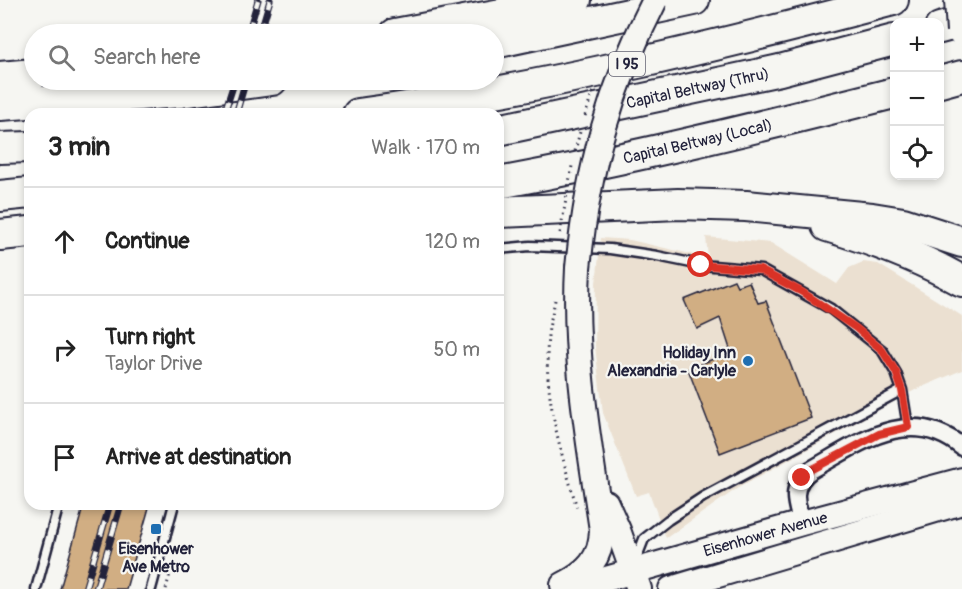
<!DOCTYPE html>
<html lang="en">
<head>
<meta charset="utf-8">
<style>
  :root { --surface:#fff; --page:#f2f2f2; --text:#222; --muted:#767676; --line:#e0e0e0 }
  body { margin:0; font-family:Pangolin,sans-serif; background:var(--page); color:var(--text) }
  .controls { position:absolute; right:18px; top:18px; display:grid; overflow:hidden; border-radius:12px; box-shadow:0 3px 9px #0003 }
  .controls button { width:54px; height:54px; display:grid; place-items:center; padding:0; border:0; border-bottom:2px solid var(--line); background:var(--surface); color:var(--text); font:30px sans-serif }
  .stop { position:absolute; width:18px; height:18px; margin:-14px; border:4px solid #d93025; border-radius:50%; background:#fff }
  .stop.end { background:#d93025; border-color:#fff; box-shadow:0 2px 6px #0008 }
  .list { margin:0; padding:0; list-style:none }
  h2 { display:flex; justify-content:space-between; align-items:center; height:78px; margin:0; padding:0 24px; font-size:26px }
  h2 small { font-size:20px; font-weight:400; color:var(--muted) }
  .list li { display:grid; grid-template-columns:39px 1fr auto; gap:18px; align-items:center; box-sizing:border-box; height:108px; padding:0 24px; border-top:2px solid var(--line) }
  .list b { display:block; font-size:22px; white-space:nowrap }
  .list p { margin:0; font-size:20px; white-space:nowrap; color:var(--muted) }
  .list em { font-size:20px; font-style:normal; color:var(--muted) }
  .icon { flex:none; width:33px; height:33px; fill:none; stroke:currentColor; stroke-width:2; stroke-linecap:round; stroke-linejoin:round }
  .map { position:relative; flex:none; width:962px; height:589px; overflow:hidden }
  .search { position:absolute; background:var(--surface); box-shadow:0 3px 9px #0003; left:24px; top:24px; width:480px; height:66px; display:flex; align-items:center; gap:15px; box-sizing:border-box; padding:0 21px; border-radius:33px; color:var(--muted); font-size:22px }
  .panel { position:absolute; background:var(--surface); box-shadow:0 3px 9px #0003; left:24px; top:108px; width:480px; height:402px; border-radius:18px }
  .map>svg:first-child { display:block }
  .built { fill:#ebe0d1 }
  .building { fill:#d1ae83; stroke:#22223b; stroke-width:1.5 }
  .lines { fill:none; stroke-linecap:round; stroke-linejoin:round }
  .lane-casing { stroke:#22223b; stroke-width:13 }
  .street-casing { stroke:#22223b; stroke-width:21 }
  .secondary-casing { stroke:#22223b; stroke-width:28 }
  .highway-casing { stroke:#22223b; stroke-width:34 }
  .path { stroke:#22223b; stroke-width:3; stroke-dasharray:1.5 4.5; stroke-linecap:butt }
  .lane { stroke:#f6f6f2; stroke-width:8 }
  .street { stroke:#f6f6f2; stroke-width:16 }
  .secondary { stroke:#f6f6f2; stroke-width:24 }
  .highway { stroke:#f6f6f2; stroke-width:30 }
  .rail-casing { stroke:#22223b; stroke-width:7 }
  .rail { stroke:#f6f6f2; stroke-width:4.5; stroke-dasharray:14; stroke-linecap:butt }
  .secondary-bridge-casing { stroke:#22223b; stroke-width:28; stroke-linecap:butt }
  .highway-bridge-casing { stroke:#22223b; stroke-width:34; stroke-linecap:butt }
  .path-bridge { stroke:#22223b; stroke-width:3; stroke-dasharray:1.5 4.5; stroke-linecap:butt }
  .secondary-bridge { stroke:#f6f6f2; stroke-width:24 }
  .highway-bridge { stroke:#f6f6f2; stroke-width:30 }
  .route { stroke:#d93025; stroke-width:8 }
  .poi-dot { fill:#1f6fb2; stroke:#f6f6f2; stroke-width:2 }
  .labels { text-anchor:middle; stroke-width:4.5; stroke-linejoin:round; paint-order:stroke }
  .shield { fill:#f6f6f2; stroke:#626272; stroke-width:1.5 }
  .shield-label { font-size:15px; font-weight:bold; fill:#22223b }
  .street-label { font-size:16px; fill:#22223b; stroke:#f6f6f2 }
  .poi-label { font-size:16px; font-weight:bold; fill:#22223b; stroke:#f6f6f2; text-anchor:end }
</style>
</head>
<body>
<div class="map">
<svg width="962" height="589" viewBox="0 0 962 589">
  <rect width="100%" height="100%" fill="#f6f6f2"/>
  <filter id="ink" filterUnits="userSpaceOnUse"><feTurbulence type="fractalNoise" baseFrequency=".0167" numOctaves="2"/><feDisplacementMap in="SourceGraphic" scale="12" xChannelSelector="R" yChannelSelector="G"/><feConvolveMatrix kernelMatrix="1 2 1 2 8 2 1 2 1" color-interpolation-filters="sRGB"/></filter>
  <g filter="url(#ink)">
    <path class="built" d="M 706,237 L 771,243 L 837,284 L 849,268 L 863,262 L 878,264 L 962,316 L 962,370 L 915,390 L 738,488 L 666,538 L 649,492 L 636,496 L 603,413 L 595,346 L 596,283 L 601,238 L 630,240 L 708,258 Z"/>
    <path class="building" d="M 734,280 L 737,286 L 749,282 L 758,303 L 766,301 L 811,418 L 720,453 L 688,369 L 731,352 L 720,318 L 697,329 L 684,300 Z
      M 84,504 L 150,504 L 126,589 L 60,589 Z"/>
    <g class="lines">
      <defs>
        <path id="lane" d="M 498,249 L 530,246 L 610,249 L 657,256 L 701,265 L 761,270 L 831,309 L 882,350 L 896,373 L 902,390 L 908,427
          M 635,562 L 644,539 L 668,520 L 703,497 L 902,390
          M 36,589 L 59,504
          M 151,589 L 174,504"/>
        <path id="street" d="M 802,523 C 795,502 790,485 811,470 C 859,443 910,404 962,447"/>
        <g id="secondary">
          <path d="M 606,503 L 618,530 L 639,589"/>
          <path d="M 563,585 C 588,572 601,559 602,530 C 589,443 573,357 578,268"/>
          <path id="s1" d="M 571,589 L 802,523 L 962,480"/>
          <path d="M 671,589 L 962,502"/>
        </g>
        <g id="highway">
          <path d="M 940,28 L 962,22"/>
          <path d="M 395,34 L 576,0"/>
          <path d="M 494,43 L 694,0"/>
          <path d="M 0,77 L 34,74"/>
          <path d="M 940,82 L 962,76"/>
          <path d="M 0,105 L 181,92 L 272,80"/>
          <path d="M 358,114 C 539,90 717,46 893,0"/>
          <path id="s2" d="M 498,130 L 780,70 L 894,40"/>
          <path d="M 0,148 L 30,147"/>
          <path id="s3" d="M 498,183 C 631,159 763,126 894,93"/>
          <path d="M 0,196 L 30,193"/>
          <path d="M 498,212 L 678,204 L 746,206 L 872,218 L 903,223 L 962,242"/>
          <path d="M 827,226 C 874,240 919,257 962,281"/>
          <path d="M 0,235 L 30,232"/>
        </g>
      </defs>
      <use href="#lane" class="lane-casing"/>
      <use href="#street" class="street-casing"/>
      <use href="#secondary" class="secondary-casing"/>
      <use href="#highway" class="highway-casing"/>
      <path class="path" d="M 555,300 C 553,312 549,324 548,336 C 543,394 561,453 577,508
        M 166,589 L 171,570"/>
      <use href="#lane" class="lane"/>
      <use href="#street" class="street"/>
      <use href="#secondary" class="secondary"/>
      <use href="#highway" class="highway"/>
      <defs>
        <path id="rail" d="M 248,34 L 258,0
          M 260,34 L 270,0
          M 224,114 L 235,80
          M 236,114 L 246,80
          M 85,589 L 110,504
          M 96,589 L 121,504"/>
      </defs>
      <use href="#rail" class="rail-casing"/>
      <use href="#rail" class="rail"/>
      <defs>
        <path id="secondary-bridge" d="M 578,268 C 588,169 609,89 655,0"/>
        <path id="highway-bridge" d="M 960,0 L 962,31"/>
      </defs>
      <use href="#secondary-bridge" class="secondary-bridge-casing"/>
      <use href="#highway-bridge" class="highway-bridge-casing"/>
      <path class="path-bridge" d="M 585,116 L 593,91
        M 575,151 L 581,128
        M 560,233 L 572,166"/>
      <use href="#secondary-bridge" class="secondary-bridge"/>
      <use href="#highway-bridge" class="highway-bridge"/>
    </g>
  </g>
  <g class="lines" filter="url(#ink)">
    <path class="route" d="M 701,265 L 760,270 L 802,292 L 856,328 L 882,350 L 896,372 L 902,390 L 908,427 L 879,434 L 811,470 L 802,478"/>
  </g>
  <g class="poi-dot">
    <circle cx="748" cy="361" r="6"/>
    <rect x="150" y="523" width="12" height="12" rx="3"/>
  </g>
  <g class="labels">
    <rect class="shield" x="609" y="52" width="36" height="24" rx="4.5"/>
    <g class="shield-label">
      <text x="627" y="69">I 95</text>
    </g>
    <g class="street-label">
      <text dy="6" stroke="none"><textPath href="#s2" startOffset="204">Capital Beltway (Thru)</textPath></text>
      <text dy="6" stroke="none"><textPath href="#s3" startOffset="204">Capital Beltway (Local)</textPath></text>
      <text dy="6" stroke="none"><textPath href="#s1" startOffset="202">Eisenhower Avenue</textPath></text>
    </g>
    <g class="poi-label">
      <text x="736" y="358">Holiday Inn<tspan x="736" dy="18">Alexandria - Carlyle</tspan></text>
      <text x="156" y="554" text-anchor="middle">Eisenhower<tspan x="156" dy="18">Ave Metro</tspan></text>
    </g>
  </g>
</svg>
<div class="controls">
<button>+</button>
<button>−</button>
<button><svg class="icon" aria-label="locate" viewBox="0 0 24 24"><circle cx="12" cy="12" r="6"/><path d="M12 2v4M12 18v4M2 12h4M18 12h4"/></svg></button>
</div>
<div class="stop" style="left:701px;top:265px"></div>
<div class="stop end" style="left:802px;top:478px"></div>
<div class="search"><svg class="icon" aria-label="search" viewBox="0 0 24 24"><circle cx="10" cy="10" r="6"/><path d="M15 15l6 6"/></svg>Search here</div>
<section class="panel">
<h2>3 min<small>Walk · 170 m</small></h2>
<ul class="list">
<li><svg class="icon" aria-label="ahead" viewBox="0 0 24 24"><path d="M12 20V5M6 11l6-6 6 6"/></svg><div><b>Continue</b></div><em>120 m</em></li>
<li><svg class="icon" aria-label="right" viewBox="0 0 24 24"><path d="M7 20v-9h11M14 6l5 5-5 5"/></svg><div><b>Turn right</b><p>Taylor Drive</p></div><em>50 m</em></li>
<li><svg class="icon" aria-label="arrive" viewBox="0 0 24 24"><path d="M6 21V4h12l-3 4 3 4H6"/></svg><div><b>Arrive at destination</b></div></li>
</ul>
</section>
</div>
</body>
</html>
